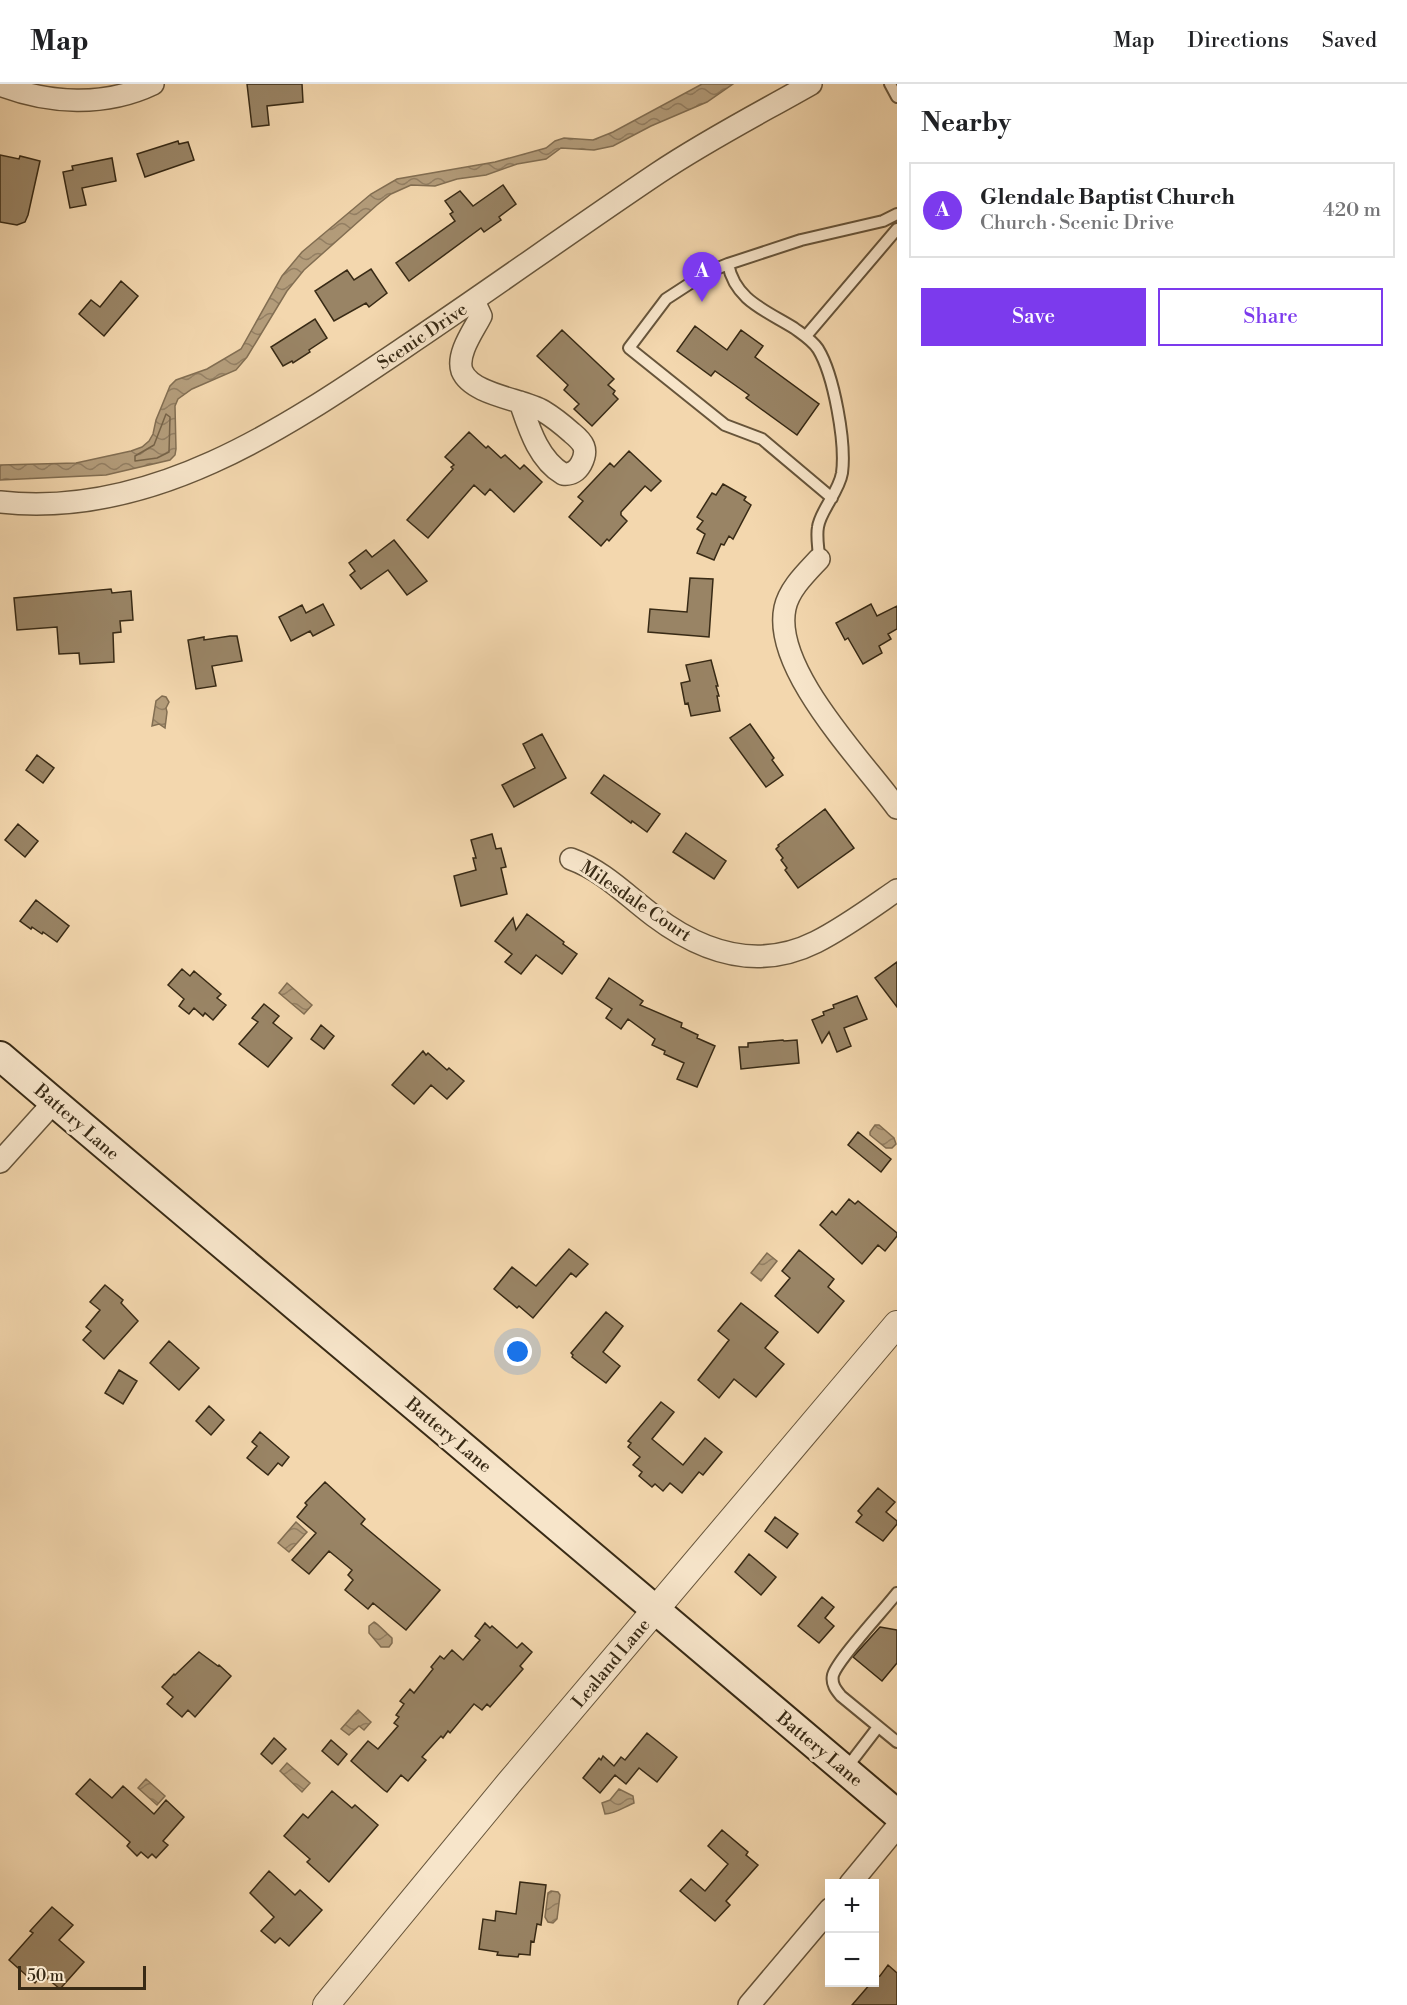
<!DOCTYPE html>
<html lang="en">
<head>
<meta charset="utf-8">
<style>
  :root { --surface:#fff; --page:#f6f6f6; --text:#202124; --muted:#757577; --line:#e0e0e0; --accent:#7c3aed }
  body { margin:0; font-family:"Libre Bodoni",serif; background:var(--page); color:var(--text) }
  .controls { position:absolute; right:18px; bottom:18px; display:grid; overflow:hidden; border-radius:0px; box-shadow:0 6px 24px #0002 }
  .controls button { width:54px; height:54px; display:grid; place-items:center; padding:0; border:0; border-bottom:2px solid var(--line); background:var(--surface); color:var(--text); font:30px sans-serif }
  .scale { position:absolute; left:18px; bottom:15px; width:128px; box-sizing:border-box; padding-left:6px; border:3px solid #382a15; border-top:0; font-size:16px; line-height:21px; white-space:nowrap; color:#382a15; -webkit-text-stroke:4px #f7e5ca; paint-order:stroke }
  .you { position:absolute; left:518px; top:1268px; width:21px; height:21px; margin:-15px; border:4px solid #fff; border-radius:50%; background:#1a73e8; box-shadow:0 0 0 9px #1a73e833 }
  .badge { display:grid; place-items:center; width:39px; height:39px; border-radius:50%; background:var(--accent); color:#fff; font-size:20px; font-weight:700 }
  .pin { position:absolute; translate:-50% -50px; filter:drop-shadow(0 2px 3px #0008) }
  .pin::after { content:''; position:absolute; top:32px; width:21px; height:18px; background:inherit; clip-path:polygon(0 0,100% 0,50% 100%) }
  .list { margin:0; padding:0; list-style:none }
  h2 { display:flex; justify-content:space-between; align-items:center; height:78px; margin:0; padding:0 24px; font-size:26px }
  h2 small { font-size:20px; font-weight:400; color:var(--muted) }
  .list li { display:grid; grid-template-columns:39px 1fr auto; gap:18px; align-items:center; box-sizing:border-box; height:96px; margin:0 12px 12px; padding:0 12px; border:2px solid var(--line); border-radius:0px }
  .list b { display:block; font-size:22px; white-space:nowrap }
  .list p { margin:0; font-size:20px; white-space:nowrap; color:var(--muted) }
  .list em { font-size:20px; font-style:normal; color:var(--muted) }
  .actions { display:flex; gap:12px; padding:18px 24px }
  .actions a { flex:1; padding:14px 0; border:2px solid var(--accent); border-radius:0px; text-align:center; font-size:21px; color:var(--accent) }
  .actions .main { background:var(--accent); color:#fff }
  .map { position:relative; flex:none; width:897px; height:1921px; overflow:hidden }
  header { display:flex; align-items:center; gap:36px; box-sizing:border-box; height:84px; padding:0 30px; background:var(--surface); border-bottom:2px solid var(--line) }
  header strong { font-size:28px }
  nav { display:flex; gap:33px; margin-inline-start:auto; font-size:21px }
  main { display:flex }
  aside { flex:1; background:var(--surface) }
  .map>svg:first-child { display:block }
  .water { fill:url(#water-waves); stroke:#826e52; stroke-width:1.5 }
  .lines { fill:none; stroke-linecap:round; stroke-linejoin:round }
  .shore { stroke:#766348; stroke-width:1.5 }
  .building { fill:#998465; stroke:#382a15; stroke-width:1.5 }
  .service-casing { stroke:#67553b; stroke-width:14 }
  .minor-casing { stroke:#67553b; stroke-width:24 }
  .tertiary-casing { stroke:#67553b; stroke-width:28 }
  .secondary-casing { stroke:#382a15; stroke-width:32 }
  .service { stroke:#f7e5ca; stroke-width:10 }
  .minor { stroke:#f7e5ca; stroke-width:21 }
  .tertiary { stroke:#f7e5ca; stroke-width:26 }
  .secondary { stroke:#f7e5ca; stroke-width:28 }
  .labels { text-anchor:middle; stroke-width:6; stroke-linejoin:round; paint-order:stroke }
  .street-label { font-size:18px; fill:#382a15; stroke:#f7e5ca }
</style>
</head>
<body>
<header>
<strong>Map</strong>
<nav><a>Map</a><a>Directions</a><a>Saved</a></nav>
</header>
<main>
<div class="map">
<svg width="897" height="1921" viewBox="0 0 897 1921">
  <defs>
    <pattern id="water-waves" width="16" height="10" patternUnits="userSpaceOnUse" patternTransform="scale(1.5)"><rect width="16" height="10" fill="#b39c7a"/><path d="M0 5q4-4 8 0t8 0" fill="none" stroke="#937f63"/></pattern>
  </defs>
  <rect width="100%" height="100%" fill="#f3d7ae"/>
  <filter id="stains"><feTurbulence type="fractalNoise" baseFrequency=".00333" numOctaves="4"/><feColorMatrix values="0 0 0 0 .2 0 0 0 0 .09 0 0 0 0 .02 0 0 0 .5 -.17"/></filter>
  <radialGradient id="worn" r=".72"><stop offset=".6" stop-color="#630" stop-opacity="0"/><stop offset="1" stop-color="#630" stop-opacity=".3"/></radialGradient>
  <path class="water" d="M 702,0 L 733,0 L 707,18 L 651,42 L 613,62 L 594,66 L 561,64 L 546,75 L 517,80 L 486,91 L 457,95 L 435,102 L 411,101 L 391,110 L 377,121 L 304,186 L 287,207 L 247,273 L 236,286 L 192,305 L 178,315 L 175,322 L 176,365 L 175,371 L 170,376 L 106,391 L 0,396 L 0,381 L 76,379 L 131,367 L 142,363 L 149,357 L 153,350 L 156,336 L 170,302 L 176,296 L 207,285 L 241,265 L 282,192 L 302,168 L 371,110 L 397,95 L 495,78 L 546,64 L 555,57 L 564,54 L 593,56 L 613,48 Z
    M 162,612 L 166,613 L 169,618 L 166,624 L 167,628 L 165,644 L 159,640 L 152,642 L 156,617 Z
    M 287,899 L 312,921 L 304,930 L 279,909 Z
    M 875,1041 L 879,1041 L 894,1054 L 896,1060 L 892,1064 L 886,1064 L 870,1051 L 870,1048 Z
    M 767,1169 L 777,1177 L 761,1197 L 751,1189 Z
    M 296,1438 L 307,1448 L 289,1468 L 278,1459 Z
    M 374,1538 C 377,1539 387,1550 392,1554 L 392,1559 L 389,1563 L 381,1563 L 369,1549 L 369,1542 Z
    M 358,1626 L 371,1638 L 364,1646 L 359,1642 L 349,1651 L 341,1645 Z
    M 287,1679 L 310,1699 L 302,1708 L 280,1687 Z
    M 146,1695 L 165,1712 L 157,1721 L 138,1704 Z
    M 619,1705 L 633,1712 L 634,1719 C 624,1723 615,1730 605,1730 L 602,1719 L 610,1716 Z
    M 551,1807 L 558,1808 L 560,1811 L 557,1835 L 553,1839 L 548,1838 L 545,1833 L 548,1809 Z"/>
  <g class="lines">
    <path class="shore" d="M 166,330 L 170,333 L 169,368 L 157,374 L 135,377 L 135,372 L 154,361 Z"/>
  </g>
  <path class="building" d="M 247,0 L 302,0 L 303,18 L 267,22 L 269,41 L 252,43 Z
    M 178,57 L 179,60 L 188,58 L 194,76 L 145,93 L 137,70 Z
    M 0,71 L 19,75 L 20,72 L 40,77 L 28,131 L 25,138 L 17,141 L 0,138 Z
    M 112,74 L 116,97 L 82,104 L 86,121 L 70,124 L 63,88 L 73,86 L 72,82 Z
    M 503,101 L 516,120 L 499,133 L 501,136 L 484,148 L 481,144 L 409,197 L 396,179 L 455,137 L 450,130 L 453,128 L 445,117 L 460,107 L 473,122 Z
    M 371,185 L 387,209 L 369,223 L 366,219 L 334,237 L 315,207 L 347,186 L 354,196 Z
    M 121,197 L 138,212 L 104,252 L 79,230 L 91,216 L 100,223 Z
    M 315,235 L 327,254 L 309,266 L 310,268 L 293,279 L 292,277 L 283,282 L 271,263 Z
    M 695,242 L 727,266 L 741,246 L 763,262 L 755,273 L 819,320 L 797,351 L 746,314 L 749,311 L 715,287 L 711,292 L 677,267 Z
    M 562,246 L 614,295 L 608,301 L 615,307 L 613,310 L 618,315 L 592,342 L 574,325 L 579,320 L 564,306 L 568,301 L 537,272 Z
    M 469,348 L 486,364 L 488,362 L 501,374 L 505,371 L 520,385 L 524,381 L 542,398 L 514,428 L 490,405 L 485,411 L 474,401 L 428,454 L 407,436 L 453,385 L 451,383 L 454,381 L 445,373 Z
    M 629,367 L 661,397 L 651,407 L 645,402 L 621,428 L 621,431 L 627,437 L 609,457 L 607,455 L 601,462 L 569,433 L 583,417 L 578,413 L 610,379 L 614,383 Z
    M 723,400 L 746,413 L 744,416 L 751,421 L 733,455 L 729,452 L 724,461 L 721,460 L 714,476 L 697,469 L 705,450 L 697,445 L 703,437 L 697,433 L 712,409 L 716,411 Z
    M 394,456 L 427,497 L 407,511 L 388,486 L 361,505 L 350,491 L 355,487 L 349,479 L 366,466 L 372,473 Z
    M 690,494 L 713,495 L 709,553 L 648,548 L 650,525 L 687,528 Z
    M 111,505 L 112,509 L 131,507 L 133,536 L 120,537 L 121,548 L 113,549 L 114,578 L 80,580 L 79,569 L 59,570 L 57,543 L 17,546 L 14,514 Z
    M 323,520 L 334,541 L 313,552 L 310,547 L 291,557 L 279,533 L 302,521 L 306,529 Z
    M 871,520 L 877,532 L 897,522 L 897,545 L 888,550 L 891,555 L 879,562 L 882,569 L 863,580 L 848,554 L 845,556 L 836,539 Z
    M 230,552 L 237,552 L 242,577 L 212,582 L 216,602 L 196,605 L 188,556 L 204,553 L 204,556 Z
    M 711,576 L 718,602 L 716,602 L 719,612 L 717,612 L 720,627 L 691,632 L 688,619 L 685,620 L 681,599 L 690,597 L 686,581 Z
    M 750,640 L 774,674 L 772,676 L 783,691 L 766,703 L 730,654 Z
    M 542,650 L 566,694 L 514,723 L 502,701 L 535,684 L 523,660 Z
    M 37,671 L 54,684 L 43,699 L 26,686 Z
    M 604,691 L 660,730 L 647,748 L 632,737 L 631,739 L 591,709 Z
    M 825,725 L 854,764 L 798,804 L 785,786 L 787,784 L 781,776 L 783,774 L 776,765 L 779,762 L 778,761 Z
    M 18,740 L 38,757 L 25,773 L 5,756 Z
    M 686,749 L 726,777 L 714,795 L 673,768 Z
    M 492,750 L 496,765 L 501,764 L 506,783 L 501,784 L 507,810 L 461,822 L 454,792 L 476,786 L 473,774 L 476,774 L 471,756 Z
    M 36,816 L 69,842 L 57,858 L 43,848 L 42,850 L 32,843 L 31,845 L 20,837 Z
    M 527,830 L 564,858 L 563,860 L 577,870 L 562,890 L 536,871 L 521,890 L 505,878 L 512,870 L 495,857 L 513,834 L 516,846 Z
    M 897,878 L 897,923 L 875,894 Z
    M 182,885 L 190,892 L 194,887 L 221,910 L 217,914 L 226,921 L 213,936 L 205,929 L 203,932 L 194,924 L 189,930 L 179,922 L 184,915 L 168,901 Z
    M 609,894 L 643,917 L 640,921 L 682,939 L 681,943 L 698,951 L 697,954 L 715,962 L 697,1003 L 677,995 L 684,979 L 664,970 L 665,967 L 652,961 L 655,955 L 628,935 L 621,945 L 606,934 L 612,925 L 596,914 Z
    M 857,912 L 867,935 L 844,944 L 851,962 L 837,968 L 829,948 L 822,959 L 812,936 L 824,931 L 823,928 L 834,924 L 833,921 Z
    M 264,920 L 279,932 L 273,939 L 292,954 L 268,983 L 239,960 L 258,938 L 252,934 Z
    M 321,941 L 334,952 L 324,965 L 311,955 Z
    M 783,956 L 784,957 L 797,956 L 799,979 L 741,985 L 739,963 L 748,963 L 748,959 Z
    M 423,967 L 426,971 L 428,969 L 447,986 L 449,984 L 464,997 L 447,1015 L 431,1001 L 414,1020 L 392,1001 Z
    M 858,1048 L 891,1075 L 881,1088 L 848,1061 Z
    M 849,1115 L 855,1120 L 858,1117 L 897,1149 L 897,1152 L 885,1167 L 878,1161 L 862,1180 L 820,1141 L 832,1127 L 836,1131 Z
    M 569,1165 L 588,1180 L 576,1193 L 571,1189 L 533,1234 L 519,1222 L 517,1224 L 494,1205 L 512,1183 L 536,1202 Z
    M 799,1166 L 834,1195 L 828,1203 L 844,1217 L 818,1249 L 775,1212 L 790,1194 L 782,1187 Z
    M 105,1201 L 123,1216 L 121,1219 L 138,1237 L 104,1275 L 83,1256 L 91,1247 L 86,1243 L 100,1226 L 90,1218 Z
    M 741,1219 L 778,1248 L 765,1264 L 784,1280 L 756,1313 L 734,1295 L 719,1314 L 698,1296 L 729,1256 L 718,1247 Z
    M 606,1228 L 623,1242 L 603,1268 L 620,1282 L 606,1299 L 578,1278 L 572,1273 L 573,1271 L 571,1269 Z
    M 169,1257 L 199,1284 L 179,1306 L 150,1279 Z
    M 119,1286 L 137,1297 L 123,1320 L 105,1309 Z
    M 661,1318 L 674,1328 L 652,1355 L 683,1381 L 705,1354 L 722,1368 L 703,1391 L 699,1388 L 682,1409 L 670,1399 L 663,1407 L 655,1400 L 652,1403 L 639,1392 L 642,1388 L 633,1381 L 640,1373 L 628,1363 L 631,1359 L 628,1357 Z
    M 209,1322 L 224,1336 L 211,1351 L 196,1337 Z
    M 260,1348 L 289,1373 L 282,1382 L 278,1379 L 268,1391 L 247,1374 L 257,1362 L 252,1358 Z
    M 325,1398 L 365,1435 L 361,1440 L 440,1506 L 406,1546 L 373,1519 L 368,1525 L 345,1506 L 353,1496 L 348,1491 L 352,1486 L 329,1467 L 309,1490 L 292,1476 L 316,1449 L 297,1433 L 307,1421 L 305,1419 Z
    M 878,1404 L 895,1418 L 886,1428 L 897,1437 L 897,1440 L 883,1457 L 856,1438 L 862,1431 L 858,1427 Z
    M 775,1433 L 798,1450 L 787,1464 L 765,1447 Z
    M 749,1470 L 776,1493 L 761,1511 L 735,1488 Z
    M 822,1513 L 834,1523 L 825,1534 L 834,1542 L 819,1559 L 798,1542 Z
    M 485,1539 L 490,1544 L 492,1542 L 517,1564 L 522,1559 L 532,1568 L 520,1582 L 523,1585 L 490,1623 L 487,1620 L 482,1626 L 474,1620 L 450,1649 L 448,1647 L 443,1654 L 441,1652 L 422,1673 L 426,1676 L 408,1697 L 401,1691 L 387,1708 L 384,1706 L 351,1677 L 368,1657 L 378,1665 L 398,1642 L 394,1639 L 399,1633 L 396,1631 L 404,1620 L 400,1617 L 410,1605 L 414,1609 L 433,1585 L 431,1583 L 440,1572 L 444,1575 L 452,1566 L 463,1576 L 480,1556 L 475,1552 Z
    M 880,1543 L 897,1546 L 897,1579 L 882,1597 L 853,1573 Z
    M 199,1568 L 218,1582 L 219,1581 L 231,1592 L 195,1633 L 188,1626 L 182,1633 L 167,1620 L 173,1613 L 162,1603 L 174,1590 L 175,1591 Z
    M 647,1649 L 677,1673 L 657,1698 L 639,1684 L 626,1700 L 615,1691 L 600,1709 L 583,1694 L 599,1674 L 601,1676 L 603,1672 L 614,1682 L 621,1673 L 625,1676 Z
    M 274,1654 L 286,1665 L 272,1680 L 261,1670 Z
    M 331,1656 L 347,1670 L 338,1681 L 322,1667 Z
    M 90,1695 L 112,1714 L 123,1702 L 154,1730 L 166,1716 L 184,1733 L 163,1757 L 168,1761 L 156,1774 L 152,1770 L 148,1774 L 141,1768 L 137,1772 L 127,1762 L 130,1758 L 76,1710 Z
    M 332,1707 L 352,1724 L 355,1721 L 378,1741 L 329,1798 L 307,1778 L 310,1775 L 284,1752 L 303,1730 L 308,1734 Z
    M 722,1746 L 748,1768 L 746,1771 L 758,1781 L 726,1817 L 730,1821 L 715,1837 L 680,1807 L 691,1795 L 705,1807 L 728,1780 L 708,1762 Z
    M 269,1787 L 295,1811 L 300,1806 L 322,1826 L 289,1862 L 280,1854 L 275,1859 L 261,1847 L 274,1833 L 250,1809 Z
    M 520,1798 L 546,1801 L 541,1841 L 537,1840 L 534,1858 L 531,1857 L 530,1871 L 519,1870 L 518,1873 L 497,1871 L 498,1868 L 479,1865 L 483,1835 L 495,1837 L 496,1827 L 516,1830 Z
    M 52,1823 L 73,1841 L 59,1856 L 84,1878 L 60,1905 L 42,1890 L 35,1899 L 9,1876 L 33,1849 L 30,1847 Z
    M 888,1881 L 897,1889 L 897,1921 L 852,1921 L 871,1899 L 874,1899 L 875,1894 L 880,1892 Z"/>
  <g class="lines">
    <defs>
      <path id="service" d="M 890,0 L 897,13
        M 728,180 L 801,156 L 883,137 L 897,130
        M 806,252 L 897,145
        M 819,475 C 819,466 816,453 818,443 C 820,427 839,408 842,389 C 846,359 834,291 818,265 C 812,256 802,250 794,244 C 765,226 735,216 728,180 L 706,189 L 666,215 L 629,264 L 725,341 L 762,355 L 832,414
        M 897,1509 C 884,1526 838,1575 833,1591 C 831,1600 836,1606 841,1612 L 897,1658
        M 845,1686 L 878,1643"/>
      <path id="minor" d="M 0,1 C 49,20 105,23 153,0
        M 474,217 L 481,232 C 474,246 456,270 462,287 C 472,311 522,315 543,327 C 553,333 563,341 572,349 C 583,358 589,365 581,380 C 577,387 571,391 563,390 C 538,375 529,344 520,318
        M 0,418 C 152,435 285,344 405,263 C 490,206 573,146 658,89 C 707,56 760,29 811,0
        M 819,475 C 806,489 789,505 785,524 C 772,585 863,677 897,724
        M 571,775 C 604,787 626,811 654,832 C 703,869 758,887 816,858 C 844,844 871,824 897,806
        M 0,1078 L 54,1018
        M 850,1800 L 897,1743
        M 749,1921 L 830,1825"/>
      <path id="tertiary" d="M 326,1921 L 509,1699 L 897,1240"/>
      <path id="secondary" d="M 0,972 C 147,1098 295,1221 442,1345 C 594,1473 745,1603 897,1730"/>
    </defs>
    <use href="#service" class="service-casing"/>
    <use href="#minor" class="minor-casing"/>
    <use href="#tertiary" class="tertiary-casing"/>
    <use href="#secondary" class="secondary-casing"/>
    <use href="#service" class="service"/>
    <use href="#minor" class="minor"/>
    <use href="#tertiary" class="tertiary"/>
    <use href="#secondary" class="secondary"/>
  </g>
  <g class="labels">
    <g class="street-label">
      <text transform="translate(422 252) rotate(-34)" y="6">Scenic Drive</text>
      <text transform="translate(636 817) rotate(34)" y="6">Milesdale Court</text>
      <text transform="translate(77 1038) rotate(41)" y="6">Battery Lane</text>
      <text transform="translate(449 1351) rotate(40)" y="6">Battery Lane</text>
      <text transform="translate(611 1579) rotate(-50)" y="6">Lealand Lane</text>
      <text transform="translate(820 1665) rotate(40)" y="6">Battery Lane</text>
    </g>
  </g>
  <rect width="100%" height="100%" filter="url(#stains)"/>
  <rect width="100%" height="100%" fill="url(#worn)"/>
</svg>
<div class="controls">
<button>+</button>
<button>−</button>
</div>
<div class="scale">50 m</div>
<div class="you"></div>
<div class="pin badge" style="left:702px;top:218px">A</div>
</div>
<aside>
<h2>Nearby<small></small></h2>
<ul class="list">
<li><span class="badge">A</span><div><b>Glendale Baptist Church</b><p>Church · Scenic Drive</p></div><em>420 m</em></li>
</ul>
<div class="actions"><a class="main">Save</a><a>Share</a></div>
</aside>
</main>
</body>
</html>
